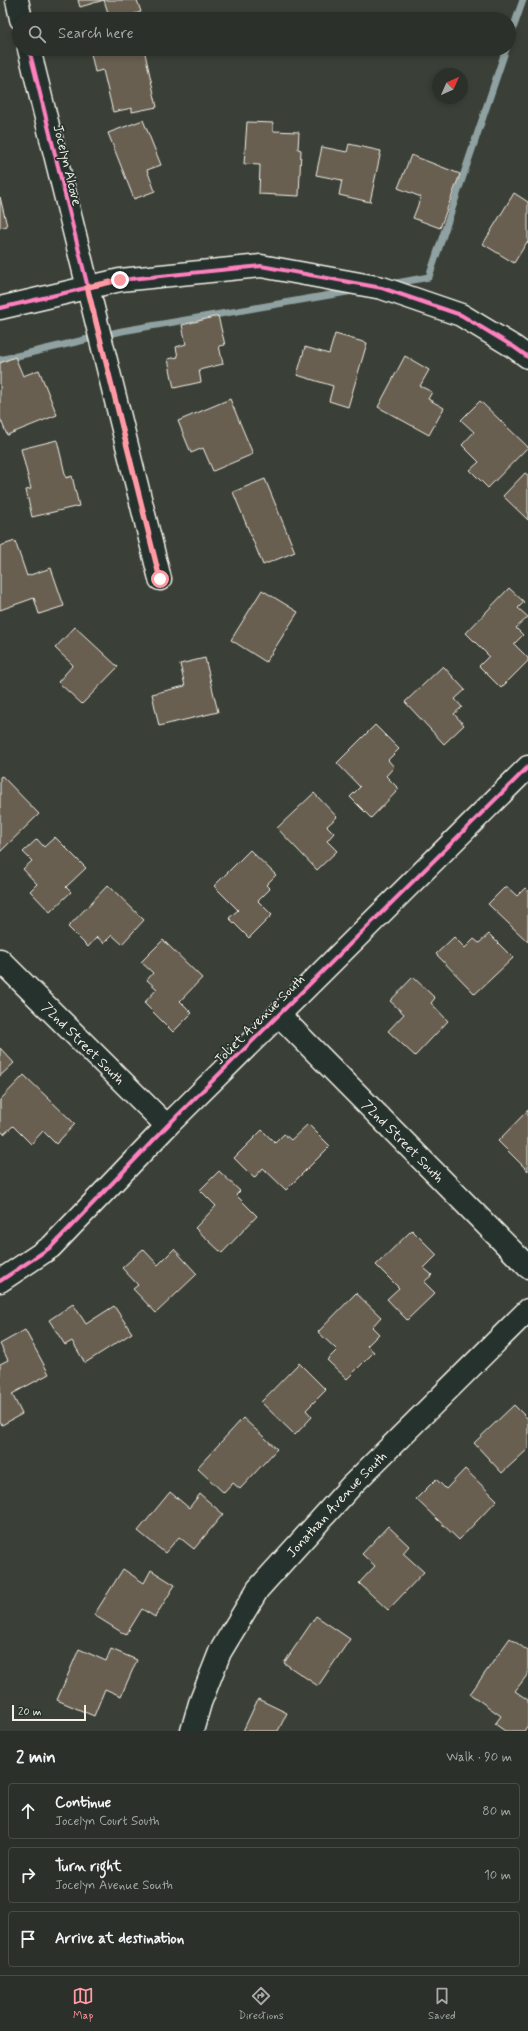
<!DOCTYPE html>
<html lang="en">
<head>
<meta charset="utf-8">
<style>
  :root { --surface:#2c302a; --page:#383c36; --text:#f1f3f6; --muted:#a6a9a8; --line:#484b47; --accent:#ff9aa2 }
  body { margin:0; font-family:Mynerve,sans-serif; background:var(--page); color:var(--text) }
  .compass { position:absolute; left:432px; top:68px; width:36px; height:36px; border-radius:50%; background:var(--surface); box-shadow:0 2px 6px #0003; rotate:45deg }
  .scale { position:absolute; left:12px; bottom:10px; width:74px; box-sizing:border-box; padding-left:4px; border:2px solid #f4f1e8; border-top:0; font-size:11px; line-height:14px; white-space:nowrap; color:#f4f1e8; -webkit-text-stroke:3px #26332d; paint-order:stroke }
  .stop { position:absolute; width:12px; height:12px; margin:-9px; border:3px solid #ff9aa2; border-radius:50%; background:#fff }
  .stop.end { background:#ff9aa2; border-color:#fff; box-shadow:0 1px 4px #0008 }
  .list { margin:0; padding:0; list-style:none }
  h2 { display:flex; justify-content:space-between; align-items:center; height:52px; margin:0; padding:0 16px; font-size:17px }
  h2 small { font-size:13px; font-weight:400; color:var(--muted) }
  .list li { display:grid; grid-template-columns:26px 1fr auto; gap:12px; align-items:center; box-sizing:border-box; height:56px; margin:0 8px 8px; padding:0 8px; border:1px solid var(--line); border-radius:4px }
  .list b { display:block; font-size:15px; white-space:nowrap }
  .list p { margin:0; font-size:13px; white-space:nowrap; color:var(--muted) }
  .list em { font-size:13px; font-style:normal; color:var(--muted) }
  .icon { flex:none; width:22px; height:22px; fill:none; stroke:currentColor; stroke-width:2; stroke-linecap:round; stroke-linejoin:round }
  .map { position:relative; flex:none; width:528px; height:1731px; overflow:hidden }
  .search { position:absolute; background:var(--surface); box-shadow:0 2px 6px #0003; left:12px; right:12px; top:12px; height:44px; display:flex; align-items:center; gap:10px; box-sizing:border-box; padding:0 14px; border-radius:22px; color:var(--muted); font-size:15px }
  .sheet { height:244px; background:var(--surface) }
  nav { display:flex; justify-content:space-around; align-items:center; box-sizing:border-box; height:56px; border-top:1px solid var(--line); background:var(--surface); font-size:11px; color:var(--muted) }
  nav a { display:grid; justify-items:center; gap:2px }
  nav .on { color:var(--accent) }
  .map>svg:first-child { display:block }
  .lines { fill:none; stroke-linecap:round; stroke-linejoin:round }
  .stream { stroke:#90a1a2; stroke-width:7 }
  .building { fill:#685f51; stroke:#f4f1e8 }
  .minor-casing { stroke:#f4f1e8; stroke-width:25 }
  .minor { stroke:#26332d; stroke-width:22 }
  .cycleway-casing { stroke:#26332d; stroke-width:6 }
  .cycleway { stroke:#ff80c0; stroke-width:4 }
  .route { stroke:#ff9aa2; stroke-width:5 }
  .labels { text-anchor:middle; stroke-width:3.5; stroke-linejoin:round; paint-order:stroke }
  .street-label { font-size:14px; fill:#f4f1e8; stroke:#26332d }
</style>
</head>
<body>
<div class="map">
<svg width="528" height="1731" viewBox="0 0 528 1731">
  <rect width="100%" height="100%" fill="#3a4038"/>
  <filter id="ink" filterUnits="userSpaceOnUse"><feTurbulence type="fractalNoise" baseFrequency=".025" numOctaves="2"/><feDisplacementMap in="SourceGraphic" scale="8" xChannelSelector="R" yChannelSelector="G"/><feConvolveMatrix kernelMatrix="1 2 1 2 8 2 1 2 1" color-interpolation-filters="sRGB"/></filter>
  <g filter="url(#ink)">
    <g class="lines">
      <path class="stream" d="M 509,40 L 523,0
        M 391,284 L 429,277 L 506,49
        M 0,360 L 122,331 L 353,291"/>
    </g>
    <path class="building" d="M 78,0 L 104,0 L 80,7 Z
      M 104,0 L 137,0 L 141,12 L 118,19 L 110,19 Z
      M 90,49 L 144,49 L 157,107 L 132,112 L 132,108 L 113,112 L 103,70 L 95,72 Z
      M 143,120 L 161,165 L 147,170 L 155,191 L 134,199 L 108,133 Z
      M 247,122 L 273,123 L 273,131 L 299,132 L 298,149 L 301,150 L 299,196 L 259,194 L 260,165 L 244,164 Z
      M 349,144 L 381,151 L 370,202 L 339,195 L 342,180 L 316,175 L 322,147 L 347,152 Z
      M 411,155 L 460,174 L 440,228 L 413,218 L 421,197 L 398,188 Z
      M 514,193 L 528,202 L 528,243 L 527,242 L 514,263 L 483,244 Z
      M 0,197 L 7,226 L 0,228 Z
      M 218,316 L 225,345 L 219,346 L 223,364 L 199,370 L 201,382 L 174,388 L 168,359 L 178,357 L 176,347 L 186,344 L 182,325 Z
      M 335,334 L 367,343 L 348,407 L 329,401 L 333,386 L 297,375 L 305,347 L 329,354 Z
      M 405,356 L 429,370 L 420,386 L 432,392 L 428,399 L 444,408 L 429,435 L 378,407 Z
      M 15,357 L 23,376 L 39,370 L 57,415 L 7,435 L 0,418 L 0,363 Z
      M 230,399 L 253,454 L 213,471 L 203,448 L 191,453 L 178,421 Z
      M 480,401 L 528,447 L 488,488 L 470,470 L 479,462 L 462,445 L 474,432 L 461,420 Z
      M 57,440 L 66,478 L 72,476 L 79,506 L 32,517 L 26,490 L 31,489 L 21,449 Z
      M 525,473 L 528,475 L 528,520 L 503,496 Z
      M 265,479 L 295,552 L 263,565 L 233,492 Z
      M 15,541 L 27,576 L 51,568 L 64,606 L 39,614 L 34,598 L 0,610 L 0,546 Z
      M 509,588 L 524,602 L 518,608 L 528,617 L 516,628 L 523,635 L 514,644 L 528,658 L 528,661 L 501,688 L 479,666 L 489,656 L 466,633 Z
      M 262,590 L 298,612 L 266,662 L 231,640 Z
      M 75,627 L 118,667 L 82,704 L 58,682 L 73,665 L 55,648 Z
      M 205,658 L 218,712 L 159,726 L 152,694 L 185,686 L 180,664 Z
      M 443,666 L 465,690 L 455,699 L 462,707 L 454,714 L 464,725 L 444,744 L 405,702 Z
      M 375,725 L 399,749 L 388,760 L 394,767 L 386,776 L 399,789 L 371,818 L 350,797 L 360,787 L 337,763 Z
      M 2,776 L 39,814 L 0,852 L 0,777 Z
      M 314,793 L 337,817 L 327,826 L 334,833 L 327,841 L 337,851 L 317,870 L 277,828 Z
      M 55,837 L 86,868 L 66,887 L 71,892 L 50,912 L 30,891 L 37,884 L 23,869 L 32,861 L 23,852 L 37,839 L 44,847 Z
      M 250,850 L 276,875 L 266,885 L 270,889 L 258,901 L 272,915 L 249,938 L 229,918 L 238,910 L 214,886 Z
      M 108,885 L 144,920 L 122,944 L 112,935 L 104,943 L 97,937 L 88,947 L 68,927 Z
      M 506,886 L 517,896 L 525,888 L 528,891 L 528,942 L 488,904 Z
      M 489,934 L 513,958 L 475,994 L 436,954 L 454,937 L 465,948 L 474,939 L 479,943 Z
      M 163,940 L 202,978 L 180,1001 L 192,1013 L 173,1032 L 144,1003 L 157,989 L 147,980 L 153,973 L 141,962 Z
      M 413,977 L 435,998 L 431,1003 L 448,1021 L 415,1056 L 388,1031 L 404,1014 L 390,1001 Z
      M 0,1048 L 14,1063 L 0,1076 Z
      M 24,1075 L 75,1124 L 56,1144 L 43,1131 L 31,1144 L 13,1126 L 4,1134 L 0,1130 L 0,1100 Z
      M 528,1110 L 528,1171 L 498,1141 Z
      M 308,1124 L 330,1146 L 286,1190 L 263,1168 L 254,1178 L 234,1158 L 262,1130 L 275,1143 L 284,1134 L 291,1140 Z
      M 219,1171 L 240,1191 L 236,1195 L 257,1216 L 222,1253 L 195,1228 L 216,1206 L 200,1190 Z
      M 412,1230 L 437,1255 L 424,1268 L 432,1275 L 424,1282 L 435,1293 L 407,1320 L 387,1299 L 399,1288 L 376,1265 Z
      M 143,1249 L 158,1265 L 174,1249 L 197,1274 L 156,1313 L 133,1289 L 138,1285 L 122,1268 Z
      M 356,1293 L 381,1317 L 372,1327 L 379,1334 L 367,1346 L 374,1352 L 347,1379 L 327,1360 L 337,1350 L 318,1332 Z
      M 73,1304 L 86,1324 L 114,1306 L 132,1333 L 85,1363 L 72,1341 L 65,1345 L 49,1320 Z
      M 25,1330 L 49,1374 L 12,1394 L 22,1414 L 2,1425 L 0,1421 L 0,1364 L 8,1360 L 0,1344 Z
      M 299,1363 L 326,1390 L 306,1410 L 312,1417 L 295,1435 L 261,1402 Z
      M 514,1405 L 528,1419 L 528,1449 L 502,1473 L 474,1443 Z
      M 243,1418 L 277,1449 L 240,1489 L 233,1483 L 224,1493 L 197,1468 Z
      M 465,1469 L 497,1500 L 459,1540 L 416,1499 L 436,1479 L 446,1489 Z
      M 170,1492 L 189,1508 L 200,1494 L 223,1514 L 194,1549 L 179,1537 L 165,1553 L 138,1531 Z
      M 388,1526 L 409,1546 L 403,1553 L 424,1572 L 388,1610 L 359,1583 L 375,1566 L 362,1554 Z
      M 123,1569 L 144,1583 L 151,1570 L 175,1585 L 155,1617 L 142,1609 L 126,1635 L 94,1615 Z
      M 316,1616 L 350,1639 L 318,1686 L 284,1663 Z
      M 510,1638 L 528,1651 L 528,1674 L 515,1691 L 528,1700 L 528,1725 L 524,1731 L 505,1731 L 495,1724 L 501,1716 L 470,1694 Z
      M 79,1649 L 106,1661 L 111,1649 L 137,1660 L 121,1696 L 105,1689 L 94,1716 L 57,1700 Z
      M 258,1699 L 287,1713 L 278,1731 L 243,1731 Z"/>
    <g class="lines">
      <defs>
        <g id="minor">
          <path d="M 17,0 L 21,19"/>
          <path d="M 29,49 L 160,579"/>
          <path d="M 0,308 L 120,280 L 261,266 L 382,288 L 461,315 L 514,347 L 528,357"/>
          <path id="s1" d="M 0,960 L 167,1126"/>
          <path id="s2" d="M 279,1015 L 528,1267"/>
          <path d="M 0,1281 L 51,1247 L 167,1126 L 528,767"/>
          <path id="s3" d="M 192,1731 L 200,1703 L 220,1652 L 258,1589 L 352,1485 L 528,1310"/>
        </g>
      </defs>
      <use href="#minor" class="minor-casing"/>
      <use href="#minor" class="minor"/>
      <defs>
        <path id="cycleway" d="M 29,49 L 160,579
          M 0,308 L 120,280 L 261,266 L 382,288 L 461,315 L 514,347 L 528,357
          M 0,1281 L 51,1247 L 167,1126 L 528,767"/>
      </defs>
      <use href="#cycleway" class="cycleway-casing"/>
      <use href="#cycleway" class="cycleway"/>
    </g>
  </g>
  <g class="lines" filter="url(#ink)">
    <path class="route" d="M 120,280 L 87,287 L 160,579"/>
  </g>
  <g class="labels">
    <g class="street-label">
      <text transform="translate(68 165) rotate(76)" y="5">Jocelyn Alcove</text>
      <text transform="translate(259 1019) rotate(-45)" y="5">Joliet Avenue South</text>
      <text dy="5" stroke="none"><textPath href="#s1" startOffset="118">72nd Street South</textPath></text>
      <text dy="5" stroke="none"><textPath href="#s2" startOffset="177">72nd Street South</textPath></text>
      <text dy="5" stroke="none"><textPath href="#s3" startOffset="273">Jonathan Avenue South</textPath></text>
    </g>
  </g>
</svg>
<svg class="compass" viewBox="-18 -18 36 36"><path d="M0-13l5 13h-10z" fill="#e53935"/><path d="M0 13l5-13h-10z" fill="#a6a9a8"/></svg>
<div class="scale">20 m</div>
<div class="stop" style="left:160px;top:579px"></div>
<div class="stop end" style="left:120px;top:280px"></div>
<div class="search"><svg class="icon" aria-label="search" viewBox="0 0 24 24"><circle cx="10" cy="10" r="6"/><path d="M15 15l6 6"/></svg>Search here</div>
</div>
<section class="sheet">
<h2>2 min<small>Walk · 90 m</small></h2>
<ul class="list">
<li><svg class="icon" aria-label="ahead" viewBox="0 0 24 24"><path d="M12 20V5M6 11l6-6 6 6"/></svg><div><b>Continue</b><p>Jocelyn Court South</p></div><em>80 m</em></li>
<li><svg class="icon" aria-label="right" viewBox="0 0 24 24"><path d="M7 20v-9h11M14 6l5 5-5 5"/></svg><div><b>Turn right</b><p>Jocelyn Avenue South</p></div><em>10 m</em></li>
<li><svg class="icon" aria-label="arrive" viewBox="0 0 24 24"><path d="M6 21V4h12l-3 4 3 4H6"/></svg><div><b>Arrive at destination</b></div></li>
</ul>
</section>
<nav>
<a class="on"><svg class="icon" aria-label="map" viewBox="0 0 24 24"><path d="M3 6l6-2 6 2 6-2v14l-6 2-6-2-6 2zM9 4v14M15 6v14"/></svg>Map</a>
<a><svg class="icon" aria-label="directions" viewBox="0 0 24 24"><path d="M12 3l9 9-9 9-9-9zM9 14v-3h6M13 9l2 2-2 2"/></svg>Directions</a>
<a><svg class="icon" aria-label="saved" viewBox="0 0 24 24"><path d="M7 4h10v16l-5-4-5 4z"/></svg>Saved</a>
</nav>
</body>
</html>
